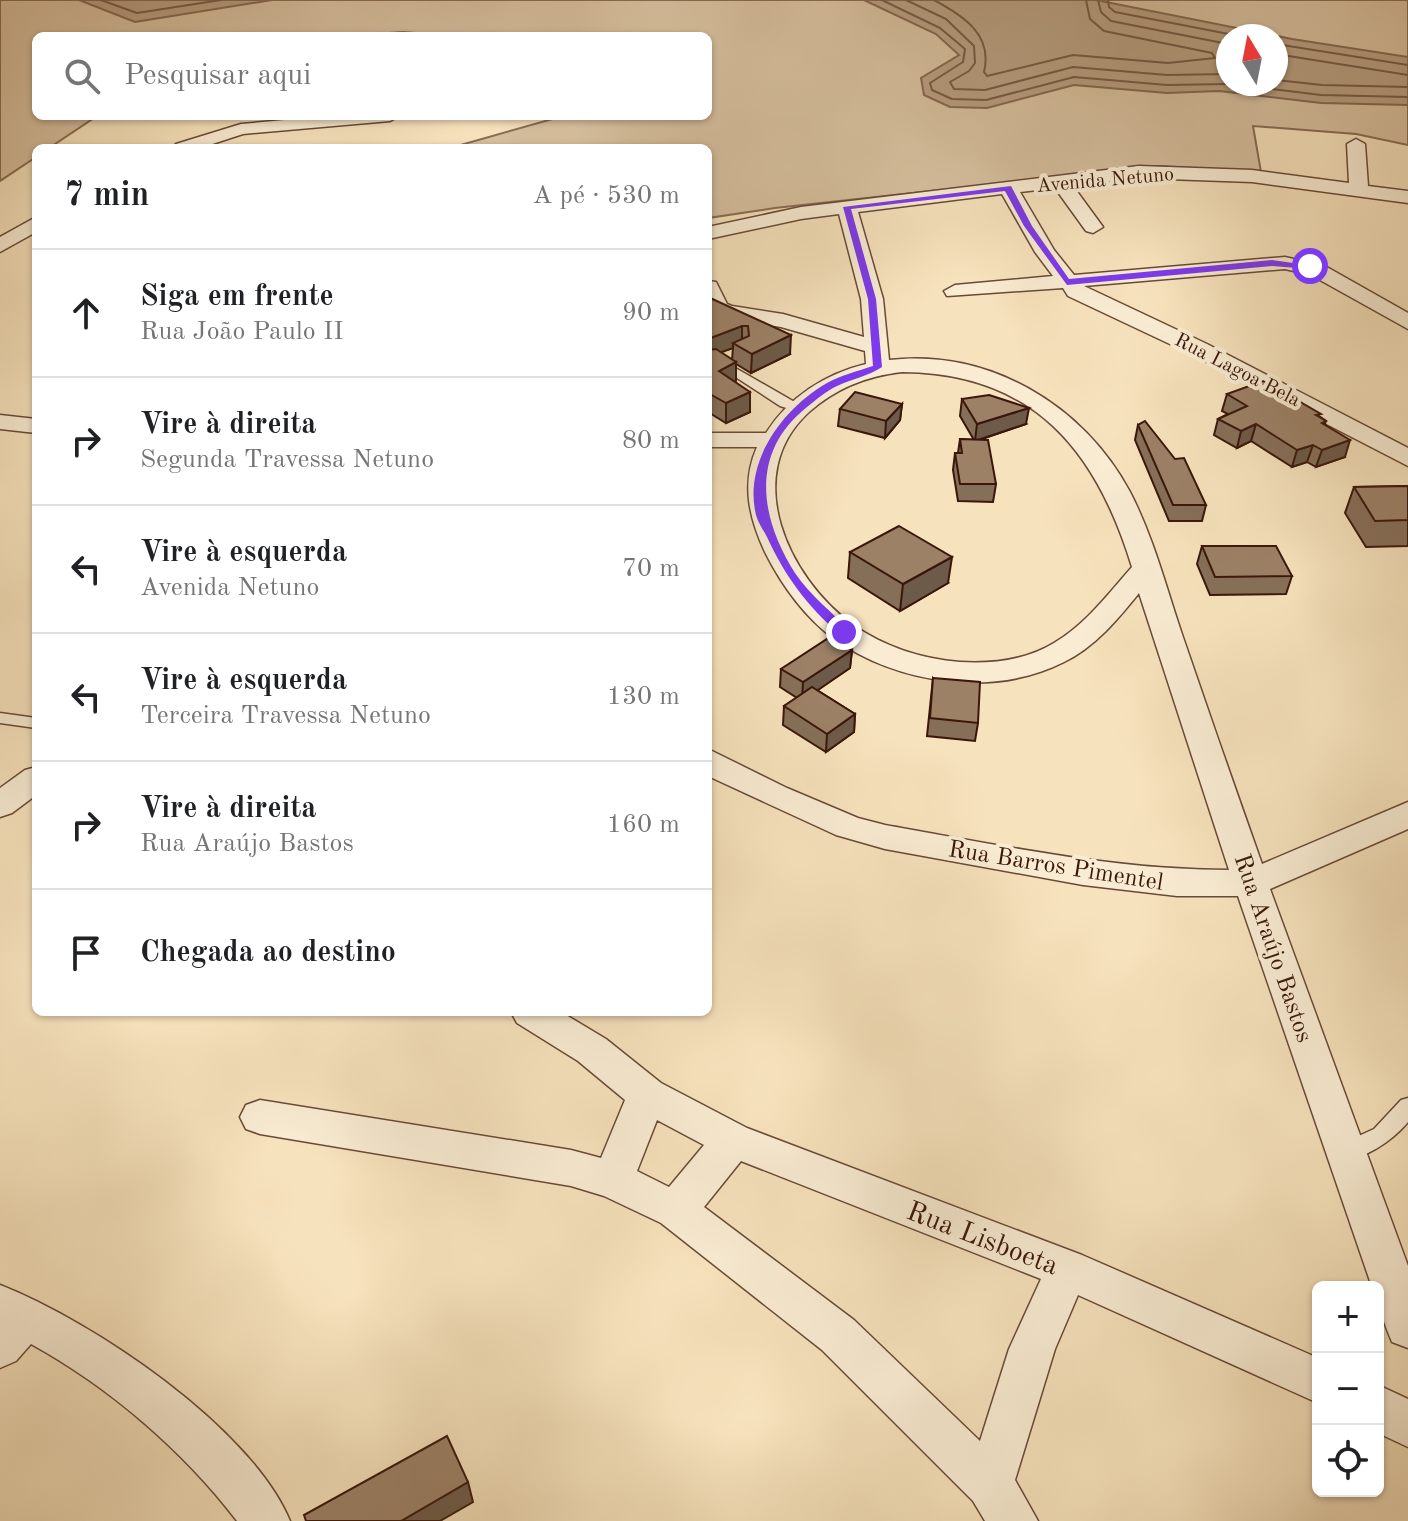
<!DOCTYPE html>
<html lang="pt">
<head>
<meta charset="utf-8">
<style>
  :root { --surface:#fff; --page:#f2f2f2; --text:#202124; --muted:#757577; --line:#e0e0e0 }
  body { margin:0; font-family:"Old Standard TT",serif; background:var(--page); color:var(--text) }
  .controls { position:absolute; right:24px; bottom:24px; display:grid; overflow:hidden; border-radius:12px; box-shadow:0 2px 6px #0004 }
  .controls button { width:72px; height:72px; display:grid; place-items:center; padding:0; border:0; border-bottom:2px solid var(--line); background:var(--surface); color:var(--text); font:40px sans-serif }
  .compass { position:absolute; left:1216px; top:24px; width:72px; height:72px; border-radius:50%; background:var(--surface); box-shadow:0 2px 6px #0004; rotate:350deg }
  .stop { position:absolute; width:24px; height:24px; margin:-18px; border:6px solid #7c3aed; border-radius:50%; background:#fff }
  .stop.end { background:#7c3aed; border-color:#fff; box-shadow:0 2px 8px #0008 }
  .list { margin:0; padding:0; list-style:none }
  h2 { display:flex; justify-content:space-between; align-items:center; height:104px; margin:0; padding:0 32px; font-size:34px }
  h2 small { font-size:26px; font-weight:400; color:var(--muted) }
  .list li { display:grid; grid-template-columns:52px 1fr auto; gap:24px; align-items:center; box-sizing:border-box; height:128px; padding:0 32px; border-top:2px solid var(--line) }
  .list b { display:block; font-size:30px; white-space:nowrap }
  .list p { margin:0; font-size:26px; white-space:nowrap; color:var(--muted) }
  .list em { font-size:26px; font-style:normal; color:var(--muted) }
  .icon { flex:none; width:44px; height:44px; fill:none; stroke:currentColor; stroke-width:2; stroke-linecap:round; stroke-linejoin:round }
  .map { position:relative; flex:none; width:1408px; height:1521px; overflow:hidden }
  .search { position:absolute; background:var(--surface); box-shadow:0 2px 6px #0004; left:32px; top:32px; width:680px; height:88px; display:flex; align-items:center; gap:20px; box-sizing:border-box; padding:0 28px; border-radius:12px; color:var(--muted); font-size:30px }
  .panel { position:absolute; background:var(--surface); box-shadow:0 2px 6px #0004; left:32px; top:144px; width:680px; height:872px; border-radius:12px }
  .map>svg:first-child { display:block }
  .green { fill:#d6bf9e; stroke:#886b54; stroke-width:2; fill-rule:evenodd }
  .water { fill:#b69d7f; stroke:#846750; stroke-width:2; fill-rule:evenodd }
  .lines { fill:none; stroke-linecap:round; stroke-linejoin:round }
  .shore { stroke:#785a44; stroke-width:2 }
  .service-casing { stroke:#694a36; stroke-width:3 }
  .minor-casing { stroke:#694a36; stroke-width:3 }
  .service { fill:#f9ecd3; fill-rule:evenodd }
  .minor { fill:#f9ecd3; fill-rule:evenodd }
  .wall { fill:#866f59; stroke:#3a170a; stroke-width:2; fill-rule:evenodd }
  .shaded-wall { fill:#6d5a48; stroke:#3a170a; stroke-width:2 }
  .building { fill:#9c8167; stroke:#3a170a; stroke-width:2 }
  .route { fill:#7c3aed }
  .labels { text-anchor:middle; stroke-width:8; stroke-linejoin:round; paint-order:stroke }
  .far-street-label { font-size:20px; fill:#3a170a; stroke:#f9ecd3 }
  .street-label { font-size:24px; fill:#3a170a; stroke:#f9ecd3 }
  .near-street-label { font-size:28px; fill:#3a170a; stroke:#f9ecd3 }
</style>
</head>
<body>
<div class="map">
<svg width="1408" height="1521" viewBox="0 0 1408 1521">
  <rect width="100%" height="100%" fill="#f6e2bc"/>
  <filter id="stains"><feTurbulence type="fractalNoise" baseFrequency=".0025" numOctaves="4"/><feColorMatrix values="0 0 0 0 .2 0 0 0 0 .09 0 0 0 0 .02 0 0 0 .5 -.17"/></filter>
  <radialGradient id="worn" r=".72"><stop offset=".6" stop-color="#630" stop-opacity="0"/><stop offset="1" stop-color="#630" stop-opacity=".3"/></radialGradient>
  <path class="green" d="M 0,0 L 1408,0 L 1408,145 L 1356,134 L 1253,126 L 1261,172 L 1159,166 L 775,208 L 708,218 L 708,148 L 450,148 L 563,116 L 708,116 L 708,36 L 455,36 L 403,32 L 344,36 L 36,36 L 36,116 L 97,116 L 49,148 L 36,148 L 36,157 L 0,181 ZM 1228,36 L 1276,36 L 1276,84 L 1228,84 Z"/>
  <path class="water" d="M 79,0 L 272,0 L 135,22 Z
    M 864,0 L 1096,0 L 1292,39 L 1408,57 L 1408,105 L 1321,103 L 1219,91 L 1167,93 L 1074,85 L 987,108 L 950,107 L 924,95 L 921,78 L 959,55 L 936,34 ZM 1228,36 L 1276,36 L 1276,84 L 1228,84 Z"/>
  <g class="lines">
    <path class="shore" d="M 101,0 L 137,13 L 221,0
      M 882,0 L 940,28 L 965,49 L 963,62 L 930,83 L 932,90 L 952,99 L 986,100 L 1074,77 L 1167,85 L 1228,84
      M 906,0 L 946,19 L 974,46 L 975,63 L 969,71 L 950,82 L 954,89 L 985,90 L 1073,67 L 1167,75 L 1228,74
      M 934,0 C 964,16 993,35 984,72 L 987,76 L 1073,55 L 1168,63 L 1215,58 L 1212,53 L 1104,31 L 1090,19 L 1086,0
      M 1098,0 L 1101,12 L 1111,21 L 1228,44
      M 1108,0 L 1109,7 L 1115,12 L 1239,36
      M 1276,44 L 1408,65
      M 1276,54 L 1408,75
      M 1276,80 L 1322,85 L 1408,87
      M 1231,84 L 1321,95 L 1408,97"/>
    <defs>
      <path id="service" d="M 718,358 L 805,408 L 799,412 L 780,406 L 714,363 L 714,359 Z
        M 0,713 L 36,718 L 36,728 L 0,723 Z
        M 1408,1098 L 1408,1122 C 1395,1138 1360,1165 1339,1157 L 1336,1151 L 1339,1145 L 1374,1129 L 1401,1100 Z"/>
      <path id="minor" d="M 329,116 L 399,116 L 390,121 L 243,134 L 200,148 L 173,148 L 176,144 L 241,124 Z
        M 1356,139 L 1365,144 L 1368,186 L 1408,191 L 1408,203 L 1252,182 L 1139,178 L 1073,186 L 1103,227 L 1093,233 L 1086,231 L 1055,188 L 1020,192 L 1054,250 L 1074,275 L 1285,257 L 1325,266 L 1408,313 L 1408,329 L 1311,275 L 1285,269 L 1084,286 L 1207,344 L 1408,448 L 1408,466 L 1191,354 L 1068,296 L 1063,288 L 947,296 L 944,291 L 955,285 L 1053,276 L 1035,252 L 1002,194 L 858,212 L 883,299 L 889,360 C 988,348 1084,405 1130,492 C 1155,540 1168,595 1186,646 C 1211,719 1236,791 1262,864 L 1408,802 L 1408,829 L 1270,889 L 1408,1266 L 1408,1348 L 1392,1342 C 1384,1323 1378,1307 1378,1287 L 1372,1287 L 1238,896 L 1177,896 L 1083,885 L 885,849 L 836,835 L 708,776 L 708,749 L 787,788 L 858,818 L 885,825 C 999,845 1113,870 1229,870 L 1139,593 C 1118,619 1095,647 1064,662 C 993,698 896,684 833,638 C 804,616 781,584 765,552 C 749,518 741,483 757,447 L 708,447 L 708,433 L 766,433 C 789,397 825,374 866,364 L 865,351 L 781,327 L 718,317 L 708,309 L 708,281 L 716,282 L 727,304 L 732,306 L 783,314 L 864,337 L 861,299 L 839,214 L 801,219 L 708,239 L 708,227 L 801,207 L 1139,166 L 1252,170 L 1349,183 L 1347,144 ZM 902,372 C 1033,373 1096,449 1132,567 C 1108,594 1086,624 1054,643 C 1026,660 993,664 960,662 C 922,659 885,647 853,625 C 788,578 740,475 809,412 C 836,388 867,376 902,372 Z
        M 36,217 L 36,232 L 0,252 L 0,237 Z
        M 0,415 L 36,419 L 36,433 L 0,429 Z
        M 36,767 L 36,795 L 12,813 L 0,817 L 0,788 L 25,770 Z
        M 511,1012 L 561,1012 L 606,1039 L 661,1083 L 747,1128 L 1082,1255 L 1318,1358 L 1318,1403 L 1078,1295 L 1055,1349 L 1015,1480 L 1038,1521 L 985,1521 L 973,1501 L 822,1350 L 661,1223 L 604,1196 L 571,1186 L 260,1134 L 246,1129 L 240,1117 L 246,1105 L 260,1100 L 571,1150 L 601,1158 L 625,1100 L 578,1061 L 517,1023 ZM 657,1120 L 704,1145 L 669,1187 L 637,1171 ZM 741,1161 L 1041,1279 L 1009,1349 L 980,1441 L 854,1320 L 704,1207 Z
        M 0,1285 C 92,1321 251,1427 290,1521 L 237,1521 C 183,1450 109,1387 31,1344 L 16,1361 L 0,1368 Z
        M 1378,1385 L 1408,1399 L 1408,1447 L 1378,1433 Z"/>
    </defs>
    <use href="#service" class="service-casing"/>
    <use href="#minor" class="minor-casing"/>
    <use href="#service" class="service"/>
    <use href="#minor" class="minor"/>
  </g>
  <path class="wall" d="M 708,297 L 790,354 L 751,373 L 736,364 L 735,382 L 750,412 L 726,423 L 708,412 ZM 733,348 L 732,360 L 720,352 Z
    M 1227,394 L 1290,396 L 1326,421 L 1325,424 L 1345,457 L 1316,467 L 1307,462 L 1292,467 L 1251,441 L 1237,448 L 1214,435 L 1218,419 L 1228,414 L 1222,411 Z
    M 962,399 L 1026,424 L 979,440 L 996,484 L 993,502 L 958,501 L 953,470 L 955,453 L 958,453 L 960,439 L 974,440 L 960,416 Z
    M 902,404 L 900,420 L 885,438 L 838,426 L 840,409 Z
    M 1138,425 L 1206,505 L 1202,521 L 1169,521 L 1135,440 Z
    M 1408,486 L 1408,546 L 1366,547 L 1345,513 L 1354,487 Z
    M 1202,546 L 1292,576 L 1286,594 L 1210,595 L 1197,564 Z
    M 850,552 L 948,583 L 900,611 L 848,578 Z
    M 852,650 L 850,668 L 817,690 L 855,714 L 854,732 L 826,752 L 783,725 L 784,706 L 797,698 L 780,687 L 781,669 Z
    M 933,678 L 978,723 L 975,741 L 927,736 Z"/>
  <path class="shaded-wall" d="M 742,326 L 742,344 L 733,343 L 733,348 L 708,357 L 708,339 Z
    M 791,335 L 790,354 L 751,373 L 752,354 Z
    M 736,362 L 736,381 L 719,390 L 719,371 Z
    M 750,392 L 750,412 L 726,423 L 726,403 Z
    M 902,404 L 900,420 L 885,438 L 886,421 Z
    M 1029,408 L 1026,424 L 975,441 L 977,424 Z
    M 1256,424 L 1251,441 L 1237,448 L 1241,431 Z
    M 1350,440 L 1345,457 L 1316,467 L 1322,450 Z
    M 1313,445 L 1307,462 L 1292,467 L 1297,450 Z
    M 952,557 L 948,583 L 900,611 L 903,584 Z
    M 852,650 L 850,668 L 802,701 L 803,682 Z
    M 855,714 L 854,732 L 826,752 L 827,734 Z
    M 468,1482 L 473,1502 L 440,1521 L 401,1521 Z"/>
  <path class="building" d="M 708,297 L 791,335 L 752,354 L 733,343 L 749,336 L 748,326 L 742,326 L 708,339 Z
    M 716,349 L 736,362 L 719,371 L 750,392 L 726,403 L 708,393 L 708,350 Z
    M 1263,381 L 1281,391 L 1286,389 L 1290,396 L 1321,414 L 1316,415 L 1326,421 L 1322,423 L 1350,440 L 1322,450 L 1313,445 L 1297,450 L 1256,424 L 1241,431 L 1218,419 L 1247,406 L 1227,394 Z
    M 855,392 L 902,404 L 886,421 L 840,409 Z
    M 989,395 L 1029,408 L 977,424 L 962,399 Z
    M 1145,421 L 1175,459 L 1184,458 L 1206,505 L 1173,505 L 1138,425 Z
    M 960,439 L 988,440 L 996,484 L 960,484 L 955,453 L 962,453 Z
    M 1408,486 L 1408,520 L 1375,521 L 1354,487 Z
    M 899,526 L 952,557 L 903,584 L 850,552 Z
    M 1202,546 L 1276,546 L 1292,576 L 1215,577 Z
    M 830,637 L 852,650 L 803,682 L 781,669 Z
    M 933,678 L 980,682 L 978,723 L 930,718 Z
    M 812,687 L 855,714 L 827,734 L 784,706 Z
    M 447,1436 L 468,1482 L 401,1521 L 306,1521 L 304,1515 Z"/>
  <path class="route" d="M 1011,186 L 1032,226 L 1069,279 L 1272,260 L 1314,266 L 1310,269 L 1272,266 L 1067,285 L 1024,226 L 1005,191 L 851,209 L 876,299 L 882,367 C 869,376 852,379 837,386 C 826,391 816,400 807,407 C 749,453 760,518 795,573 C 810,596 833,612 850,632 L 840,635 C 806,604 786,578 767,537 C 764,531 758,523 756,515 C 743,462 783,408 827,383 C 841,375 858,371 873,366 L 868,299 L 843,207 Z"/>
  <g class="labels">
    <g class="far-street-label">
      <text transform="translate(1105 179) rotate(-5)" y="7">Avenida Netuno</text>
      <text transform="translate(1238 369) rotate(27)" y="7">Rua Lagoa Bela</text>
    </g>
    <g class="street-label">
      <text transform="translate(1056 865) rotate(9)" y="8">Rua Barros Pimentel</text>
      <text transform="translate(1274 948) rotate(71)" y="8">Rua Araújo Bastos</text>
    </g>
    <g class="near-street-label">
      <text transform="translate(983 1237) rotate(21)" y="10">Rua Lisboeta</text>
    </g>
  </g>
  <rect width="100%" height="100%" filter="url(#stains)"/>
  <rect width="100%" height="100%" fill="url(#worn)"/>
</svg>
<div class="controls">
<button>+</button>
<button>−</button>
<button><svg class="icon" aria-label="locate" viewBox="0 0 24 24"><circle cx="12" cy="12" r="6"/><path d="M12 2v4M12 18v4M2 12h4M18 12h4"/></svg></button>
</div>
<svg class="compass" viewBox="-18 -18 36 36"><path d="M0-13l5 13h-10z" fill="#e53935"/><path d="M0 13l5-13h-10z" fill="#757577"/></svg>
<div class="stop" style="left:1310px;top:266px"></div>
<div class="stop end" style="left:844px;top:632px"></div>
<div class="search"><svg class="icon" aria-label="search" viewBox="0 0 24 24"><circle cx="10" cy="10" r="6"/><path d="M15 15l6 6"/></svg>Pesquisar aqui</div>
<section class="panel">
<h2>7 min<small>A pé · 530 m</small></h2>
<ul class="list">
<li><svg class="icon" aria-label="ahead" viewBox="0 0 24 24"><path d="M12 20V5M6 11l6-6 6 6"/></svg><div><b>Siga em frente</b><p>Rua João Paulo II</p></div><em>90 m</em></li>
<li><svg class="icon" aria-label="right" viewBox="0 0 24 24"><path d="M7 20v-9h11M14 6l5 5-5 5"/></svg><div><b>Vire à direita</b><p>Segunda Travessa Netuno</p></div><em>80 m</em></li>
<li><svg class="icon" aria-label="left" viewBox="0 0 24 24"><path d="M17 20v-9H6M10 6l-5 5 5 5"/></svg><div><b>Vire à esquerda</b><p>Avenida Netuno</p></div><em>70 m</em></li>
<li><svg class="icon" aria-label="left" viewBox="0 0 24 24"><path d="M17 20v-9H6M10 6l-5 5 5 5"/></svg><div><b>Vire à esquerda</b><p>Terceira Travessa Netuno</p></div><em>130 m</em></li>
<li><svg class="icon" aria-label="right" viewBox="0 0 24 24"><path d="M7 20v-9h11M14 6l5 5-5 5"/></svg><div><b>Vire à direita</b><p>Rua Araújo Bastos</p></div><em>160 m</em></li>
<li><svg class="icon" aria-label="arrive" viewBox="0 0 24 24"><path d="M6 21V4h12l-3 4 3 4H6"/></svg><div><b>Chegada ao destino</b></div></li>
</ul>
</section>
</div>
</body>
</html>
